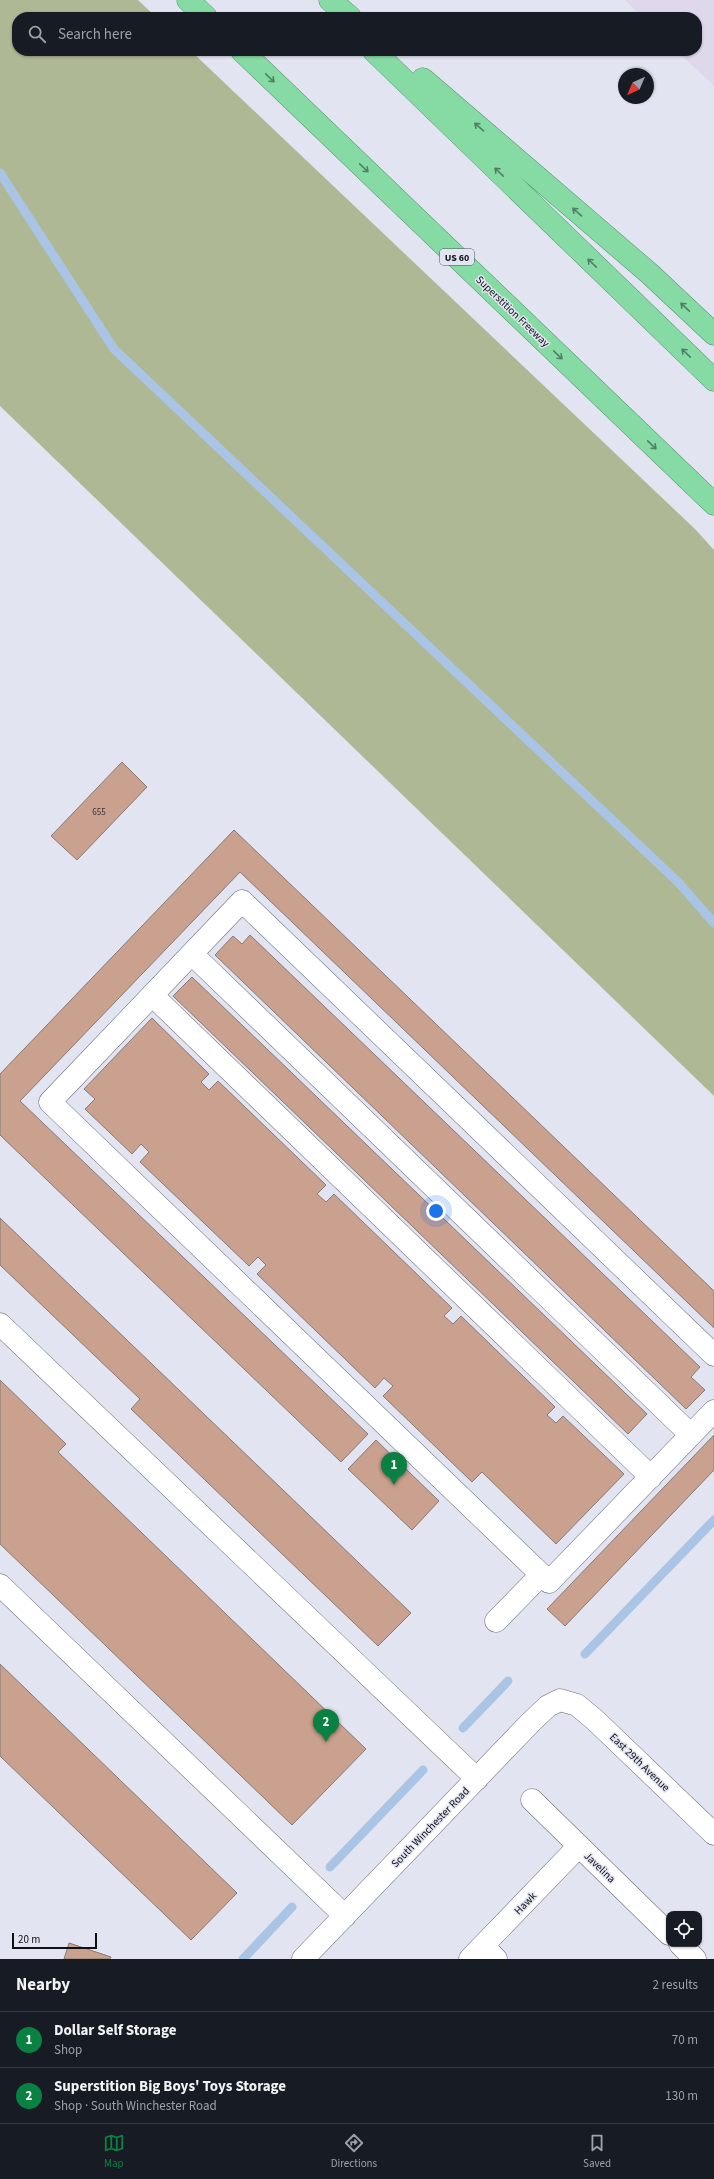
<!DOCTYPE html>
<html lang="en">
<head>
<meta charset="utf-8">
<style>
  :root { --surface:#171b24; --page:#20242c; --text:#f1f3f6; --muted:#9ea1a6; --line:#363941; --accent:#0b8043 }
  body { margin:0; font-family:"Source Sans 3",sans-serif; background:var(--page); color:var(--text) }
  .controls { position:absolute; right:12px; bottom:12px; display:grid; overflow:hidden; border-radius:8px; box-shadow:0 1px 3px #0004 }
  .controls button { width:36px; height:36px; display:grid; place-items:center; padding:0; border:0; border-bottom:1px solid var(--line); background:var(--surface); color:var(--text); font:20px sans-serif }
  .compass { position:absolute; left:618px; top:68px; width:36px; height:36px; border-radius:50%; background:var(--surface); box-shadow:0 1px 3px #0004; rotate:224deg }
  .scale { position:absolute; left:12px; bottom:10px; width:85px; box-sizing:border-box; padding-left:4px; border:2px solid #0f1014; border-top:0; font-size:11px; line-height:14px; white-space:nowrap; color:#0f1014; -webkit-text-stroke:3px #e2e5f1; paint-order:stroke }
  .you { position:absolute; left:436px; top:1211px; width:14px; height:14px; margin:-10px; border:3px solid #fff; border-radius:50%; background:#1a73e8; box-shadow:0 0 0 6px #1a73e833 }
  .badge { display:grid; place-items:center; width:26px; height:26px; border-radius:50%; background:var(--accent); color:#fff; font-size:13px; font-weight:700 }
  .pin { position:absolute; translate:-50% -33px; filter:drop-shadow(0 1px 2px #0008) }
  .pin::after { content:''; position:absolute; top:21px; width:14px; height:12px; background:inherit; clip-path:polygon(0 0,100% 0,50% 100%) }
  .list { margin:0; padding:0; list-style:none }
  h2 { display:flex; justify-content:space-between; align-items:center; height:52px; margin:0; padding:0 16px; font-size:17px }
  h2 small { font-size:13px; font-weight:400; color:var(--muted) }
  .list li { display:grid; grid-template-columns:26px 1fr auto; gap:12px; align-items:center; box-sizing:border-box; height:56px; padding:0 16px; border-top:1px solid var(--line) }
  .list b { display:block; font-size:15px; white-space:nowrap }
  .list p { margin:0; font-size:13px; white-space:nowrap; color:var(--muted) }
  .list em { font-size:13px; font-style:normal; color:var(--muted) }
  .icon { flex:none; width:22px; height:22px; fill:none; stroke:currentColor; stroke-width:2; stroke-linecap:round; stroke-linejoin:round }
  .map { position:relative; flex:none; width:714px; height:1959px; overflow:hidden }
  .search { position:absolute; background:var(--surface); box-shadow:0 1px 3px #0004; left:12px; right:12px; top:12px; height:44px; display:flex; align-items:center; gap:10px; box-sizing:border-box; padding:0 14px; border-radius:16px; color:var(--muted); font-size:15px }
  .sheet { height:164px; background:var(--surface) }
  nav { display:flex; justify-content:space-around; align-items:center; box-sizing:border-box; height:56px; border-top:1px solid var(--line); background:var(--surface); font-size:11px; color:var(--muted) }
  nav a { display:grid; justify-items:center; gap:2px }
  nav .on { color:var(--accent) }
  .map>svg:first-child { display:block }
  .industrial { fill:#dfd7ec }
  .green { fill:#aeb894 }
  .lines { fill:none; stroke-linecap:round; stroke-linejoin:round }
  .stream { stroke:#aac4e6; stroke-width:9 }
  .building { fill:#caa18e; stroke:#867a75 }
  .minor-casing { stroke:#696b75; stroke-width:23 }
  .highway-casing { stroke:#5c9472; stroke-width:23 }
  .minor { stroke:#fff; stroke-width:22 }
  .highway { stroke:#86dba5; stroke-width:22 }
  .oneway { stroke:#508064 }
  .labels { text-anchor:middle; stroke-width:3; stroke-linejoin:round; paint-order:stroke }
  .number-label { font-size:9px; fill:#3e3432 }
  .shield { fill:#e2e5f1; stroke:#4e5056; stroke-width:1 }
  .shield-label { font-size:10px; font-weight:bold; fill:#0f1014 }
  .street-label { font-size:11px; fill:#0f1014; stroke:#e2e5f1 }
</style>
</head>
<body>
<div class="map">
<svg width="714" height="1959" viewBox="0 0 714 1959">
  <rect width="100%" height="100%" fill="#e2e5f1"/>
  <path class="industrial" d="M 625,0 L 714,0 L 714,86 L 677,51 L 697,51 L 697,17 L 642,17 Z"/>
  <path class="green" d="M 0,0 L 138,0 L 156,17 L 17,17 L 17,51 L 191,51 L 695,529 L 714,550 L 714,1096 L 0,406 Z"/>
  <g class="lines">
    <path class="stream" d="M 0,173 L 114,349 L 679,883 L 714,923
      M 585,1654 L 714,1520
      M 463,1728 L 508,1681
      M 330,1867 L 423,1770
      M 243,1959 L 292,1907"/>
  </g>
  <path class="building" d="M 122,762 L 147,787 L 77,860 L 51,836 Z
    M 234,830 L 714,1291 L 714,1328 L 240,872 L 20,1101 L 368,1434 L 341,1462 L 0,1135 L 0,1074 Z
    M 250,935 L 700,1367 L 691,1377 L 705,1390 L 686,1409 L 215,955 L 233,936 L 242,944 Z
    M 192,977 L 647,1414 L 628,1434 L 173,996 Z
    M 152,1018 L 209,1074 L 201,1082 L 209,1090 L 218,1081 L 326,1185 L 317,1194 L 326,1202 L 334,1194 L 452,1308 L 444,1316 L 453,1324 L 461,1316 L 555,1407 L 547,1415 L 556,1423 L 563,1416 L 624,1474 L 556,1544 L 482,1472 L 472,1482 L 383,1396 L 393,1386 L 384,1378 L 375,1388 L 257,1274 L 266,1265 L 258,1257 L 249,1266 L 140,1162 L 149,1152 L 141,1144 L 132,1154 L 85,1109 L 95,1099 L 84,1089 Z
    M 0,1218 L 411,1613 L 378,1646 L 131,1409 L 140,1399 L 0,1265 Z
    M 0,1380 L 66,1444 L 58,1452 L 366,1749 L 292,1825 L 0,1544 Z
    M 714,1435 L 714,1470 L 565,1626 L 547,1609 Z
    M 376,1440 L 439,1501 L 412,1530 L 348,1469 Z
    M 0,1664 L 237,1893 L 191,1940 L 0,1756 Z
    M 69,1943 L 111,1957 L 110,1959 L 64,1959 Z"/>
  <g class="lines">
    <defs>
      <path id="minor" d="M 192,954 L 691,1435
        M 152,995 L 651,1477
        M 0,1324 L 477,1779
        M 714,1355 L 242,901 L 50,1102 L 549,1582 L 714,1411
        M 0,1585 L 345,1916
        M 496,1621 L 541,1575
        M 532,1800 L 669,1934
        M 680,1944 L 695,1959
        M 483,1946 L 496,1959
        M 303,1959 L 531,1722 L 548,1706 L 560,1700 L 577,1705 L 595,1720 L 714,1834
        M 470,1959 L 579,1846"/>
      <path id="highway" d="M 188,0 L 206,17
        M 330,0 L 350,17
        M 242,51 L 714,504
        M 374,51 L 714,380
        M 423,79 L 650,274 L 714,334"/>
    </defs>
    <use href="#minor" class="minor-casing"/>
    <use href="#highway" class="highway-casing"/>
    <use href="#minor" class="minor"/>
    <use href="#highway" class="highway"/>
  </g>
  <defs><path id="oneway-shaft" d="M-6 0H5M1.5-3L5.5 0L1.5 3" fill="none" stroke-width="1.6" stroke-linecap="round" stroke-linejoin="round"/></defs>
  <g class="oneway">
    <use href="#oneway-shaft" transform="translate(270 78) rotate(44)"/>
    <use href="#oneway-shaft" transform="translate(479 127) rotate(-139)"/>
    <use href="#oneway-shaft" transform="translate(364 168) rotate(44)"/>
    <use href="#oneway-shaft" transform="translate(499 172) rotate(-136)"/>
    <use href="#oneway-shaft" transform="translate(577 212) rotate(-139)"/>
    <use href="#oneway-shaft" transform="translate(592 263) rotate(-136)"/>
    <use href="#oneway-shaft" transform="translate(685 307) rotate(-137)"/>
    <use href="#oneway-shaft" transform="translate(686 353) rotate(-136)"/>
    <use href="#oneway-shaft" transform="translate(558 355) rotate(44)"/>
    <use href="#oneway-shaft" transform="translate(652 445) rotate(44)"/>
  </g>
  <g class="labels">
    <g class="number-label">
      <text x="99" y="815">655</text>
    </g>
    <rect class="shield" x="440" y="249" width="34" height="16" rx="3"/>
    <g class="shield-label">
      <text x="457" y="261">US 60</text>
    </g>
    <g class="street-label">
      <text transform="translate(513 311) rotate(44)" y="4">Superstition Freeway</text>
      <text transform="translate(640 1762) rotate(44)" y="4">East 29th Avenue</text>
      <text transform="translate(430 1827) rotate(-46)" y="4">South Winchester Road</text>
      <text transform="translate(600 1867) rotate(44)" y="4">Javelina</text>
      <text transform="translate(525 1903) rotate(-46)" y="4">Hawk</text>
    </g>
  </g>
</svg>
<div class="controls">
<button><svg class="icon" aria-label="locate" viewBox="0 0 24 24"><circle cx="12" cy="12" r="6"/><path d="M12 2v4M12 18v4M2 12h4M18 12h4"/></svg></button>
</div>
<svg class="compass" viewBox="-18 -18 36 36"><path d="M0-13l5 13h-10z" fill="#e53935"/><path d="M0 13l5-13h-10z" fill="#9ea1a6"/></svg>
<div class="scale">20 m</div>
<div class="you"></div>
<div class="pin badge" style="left:394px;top:1485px">1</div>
<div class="pin badge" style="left:326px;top:1742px">2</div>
<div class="search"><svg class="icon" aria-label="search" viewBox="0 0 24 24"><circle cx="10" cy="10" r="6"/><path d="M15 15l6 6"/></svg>Search here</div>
</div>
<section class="sheet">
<h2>Nearby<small>2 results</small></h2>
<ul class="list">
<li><span class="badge">1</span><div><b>Dollar Self Storage</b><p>Shop</p></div><em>70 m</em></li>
<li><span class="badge">2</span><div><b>Superstition Big Boys' Toys Storage</b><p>Shop · South Winchester Road</p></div><em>130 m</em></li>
</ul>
</section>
<nav>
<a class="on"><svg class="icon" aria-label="map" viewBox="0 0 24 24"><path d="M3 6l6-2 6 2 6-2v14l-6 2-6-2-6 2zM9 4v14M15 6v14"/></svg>Map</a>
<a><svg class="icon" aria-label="directions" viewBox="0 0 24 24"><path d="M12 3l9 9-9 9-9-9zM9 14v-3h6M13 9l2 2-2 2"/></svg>Directions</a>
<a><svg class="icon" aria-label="saved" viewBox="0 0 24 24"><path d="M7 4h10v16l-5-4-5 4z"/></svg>Saved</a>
</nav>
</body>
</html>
